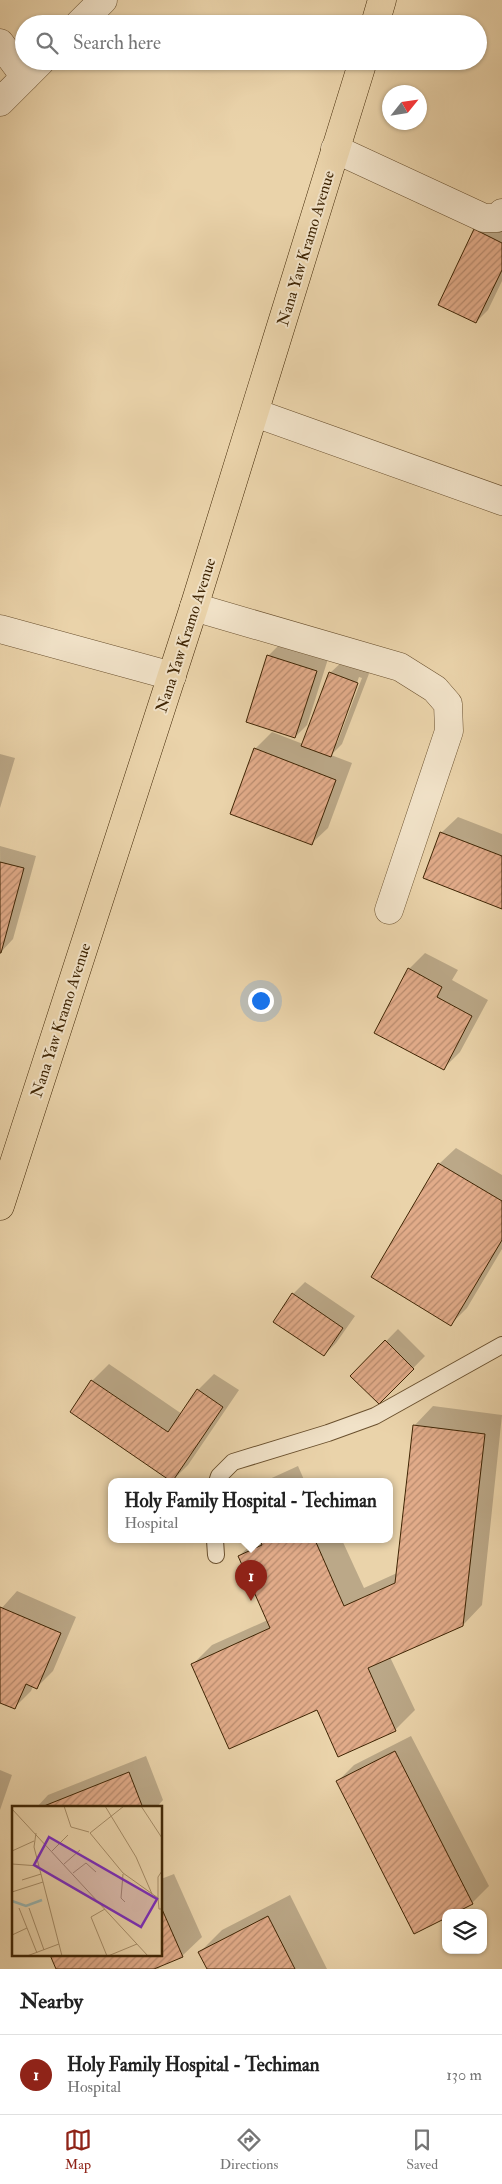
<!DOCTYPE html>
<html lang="en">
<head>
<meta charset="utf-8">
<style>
  :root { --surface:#fff; --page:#f2f2f2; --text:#222; --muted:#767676; --line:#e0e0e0; --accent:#8f2418 }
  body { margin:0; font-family:"IM FELL Double Pica",serif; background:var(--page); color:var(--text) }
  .controls { position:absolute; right:15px; bottom:15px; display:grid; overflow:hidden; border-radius:10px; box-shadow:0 1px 4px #0004 }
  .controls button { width:45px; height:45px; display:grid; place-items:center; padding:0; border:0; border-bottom:1px solid var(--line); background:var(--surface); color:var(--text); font:25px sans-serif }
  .compass { position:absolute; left:382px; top:85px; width:45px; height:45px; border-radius:50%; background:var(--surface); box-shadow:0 1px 4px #0004; rotate:60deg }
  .you { position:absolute; left:260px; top:1000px; width:18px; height:18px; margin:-12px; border:4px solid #fff; border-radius:50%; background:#1a73e8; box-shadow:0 0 0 8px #1a73e833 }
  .badge { display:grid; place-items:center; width:32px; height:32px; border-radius:50%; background:var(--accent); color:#fff; font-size:16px; font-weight:700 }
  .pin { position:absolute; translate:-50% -41px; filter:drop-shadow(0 1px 2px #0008) }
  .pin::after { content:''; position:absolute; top:26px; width:18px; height:15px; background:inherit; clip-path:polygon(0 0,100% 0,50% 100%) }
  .popup { position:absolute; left:108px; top:1478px; width:285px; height:65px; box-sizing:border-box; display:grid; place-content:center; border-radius:10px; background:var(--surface); filter:drop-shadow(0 1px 4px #0005); font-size:16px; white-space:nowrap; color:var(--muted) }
  .popup b { font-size:19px; color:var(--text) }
  .popup::after { content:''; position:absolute; left:50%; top:100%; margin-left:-10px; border:10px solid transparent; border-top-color:var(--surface) }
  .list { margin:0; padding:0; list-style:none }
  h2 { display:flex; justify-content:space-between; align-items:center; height:65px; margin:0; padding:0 20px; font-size:21px }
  h2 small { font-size:16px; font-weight:400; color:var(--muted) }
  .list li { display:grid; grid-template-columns:32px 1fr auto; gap:15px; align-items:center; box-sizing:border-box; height:80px; padding:0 20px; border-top:1px solid var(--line) }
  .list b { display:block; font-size:19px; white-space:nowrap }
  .list p { margin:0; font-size:16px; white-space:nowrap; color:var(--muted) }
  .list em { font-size:16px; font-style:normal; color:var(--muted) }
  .icon { flex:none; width:28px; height:28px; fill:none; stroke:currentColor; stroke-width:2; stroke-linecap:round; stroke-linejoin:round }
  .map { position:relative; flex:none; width:502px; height:1969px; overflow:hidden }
  .search { position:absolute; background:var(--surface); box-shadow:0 1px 4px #0004; left:15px; right:15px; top:15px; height:55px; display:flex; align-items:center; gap:12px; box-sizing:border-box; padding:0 18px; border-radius:28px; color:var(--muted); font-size:19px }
  .sheet { height:145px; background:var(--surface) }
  nav { display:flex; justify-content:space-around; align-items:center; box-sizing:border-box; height:70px; border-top:1px solid var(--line); background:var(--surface); font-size:14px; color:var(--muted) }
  nav a { display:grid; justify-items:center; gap:2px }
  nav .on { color:var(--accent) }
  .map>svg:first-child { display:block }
  .shadow { fill:#0003; fill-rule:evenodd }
  .building { fill:url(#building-hatch); stroke:#3f2504 }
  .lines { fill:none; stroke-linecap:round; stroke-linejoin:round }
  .service-casing { stroke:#6a502e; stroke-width:18 }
  .minor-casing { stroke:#6a502e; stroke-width:29 }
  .tertiary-casing { stroke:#6a502e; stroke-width:29 }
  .primary-casing { stroke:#3f2504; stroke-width:29 }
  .service { stroke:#f1e2c8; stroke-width:16 }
  .minor { stroke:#f1e2c8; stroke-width:28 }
  .tertiary { stroke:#f1e2c8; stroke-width:28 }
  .primary { stroke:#ead3aa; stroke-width:28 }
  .labels { text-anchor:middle; stroke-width:4; stroke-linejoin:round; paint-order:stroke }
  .street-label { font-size:16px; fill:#3f2504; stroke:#f1e2c8 }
  .inset-river { fill:none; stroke:#9ab6b1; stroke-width:2.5 }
  .inset-road { fill:none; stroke:#a68d68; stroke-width:1 }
  .view { fill:#7b2cbf; fill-opacity:0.15; stroke:#7b2cbf; stroke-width:2.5 }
  .inset-edge { fill:none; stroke:#3f2504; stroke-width:2.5 }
</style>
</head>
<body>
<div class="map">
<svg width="502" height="1969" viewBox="0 0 502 1969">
  <defs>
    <pattern id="building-hatch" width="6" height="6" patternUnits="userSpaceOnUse" patternTransform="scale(1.25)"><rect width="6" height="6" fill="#e1ab89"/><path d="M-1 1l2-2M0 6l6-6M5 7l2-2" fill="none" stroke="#b88b6e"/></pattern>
  </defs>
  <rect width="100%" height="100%" fill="#ead3aa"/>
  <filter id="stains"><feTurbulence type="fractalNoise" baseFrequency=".004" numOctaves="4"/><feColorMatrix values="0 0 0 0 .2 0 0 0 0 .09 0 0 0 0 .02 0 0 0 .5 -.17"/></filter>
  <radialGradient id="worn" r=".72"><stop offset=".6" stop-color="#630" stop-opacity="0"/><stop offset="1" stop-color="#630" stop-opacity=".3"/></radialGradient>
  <path class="shadow" d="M 488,218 L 502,225 L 502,281 L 488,310 L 476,322 L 439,304 L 475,230 Z
    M 280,644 L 328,659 L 307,725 L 295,737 L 268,656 Z
    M 343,661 L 370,671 L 342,744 L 331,755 L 352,763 L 328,828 L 311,844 L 255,749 L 272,732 L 303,744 L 330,673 ZM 359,677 L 362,678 L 337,743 L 335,743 Z
    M 0,754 L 15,758 L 0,808 Z
    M 458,817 L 502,834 L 502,907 L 441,833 Z
    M 0,846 L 36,856 L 13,939 L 1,952 Z
    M 425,953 L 458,970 L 452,980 L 488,1000 L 460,1052 L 444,1068 L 409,969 Z
    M 456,1148 L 502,1175 L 502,1249 L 467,1308 L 451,1324 L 439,1164 Z
    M 305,1282 L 355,1316 L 336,1343 L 324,1355 L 293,1294 Z
    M 398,1329 L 425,1356 L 379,1403 L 352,1376 Z
    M 109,1364 L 182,1414 L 198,1390 L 214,1374 L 239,1390 L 188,1465 L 172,1481 L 71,1411 L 92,1381 Z
    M 433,1406 L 502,1415 L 482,1605 L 463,1625 L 390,1657 L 415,1710 L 395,1730 L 339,1755 L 318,1708 L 193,1664 L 212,1645 L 268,1620 L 239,1556 L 256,1540 L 342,1540 L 364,1588 L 397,1573 L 414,1426 Z
    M 298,1466 L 305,1482 L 262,1482 L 263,1482 Z
    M 17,1591 L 76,1617 L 53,1671 L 37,1687 L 33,1686 L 31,1691 L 14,1708 L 0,1702 L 0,1610 Z
    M 411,1736 L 489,1886 L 472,1903 L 338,1781 L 354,1765 Z
    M 146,1756 L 163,1800 L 156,1808 L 36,1808 L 48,1795 Z
    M 0,1770 L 12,1775 L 0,1810 Z
    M 174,1874 L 202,1937 L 182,1956 L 163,1964 L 158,1969 L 58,1969 L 161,1955 L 161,1879 Z
    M 290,1895 L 327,1969 L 209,1969 L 200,1952 L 222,1930 Z"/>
  <path class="building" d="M 474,229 L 502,243 L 502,270 L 476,323 L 438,305 Z
    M 267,655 L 317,671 L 295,738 L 246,722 Z
    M 329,672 L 358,683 L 331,757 L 301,746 Z
    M 254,748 L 336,780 L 312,845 L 230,814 Z
    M 440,832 L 502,856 L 502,909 L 423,878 Z
    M 0,862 L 24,868 L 1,953 L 0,953 Z
    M 408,968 L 442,987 L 437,997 L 472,1016 L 444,1070 L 374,1033 Z
    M 438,1163 L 502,1201 L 502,1240 L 451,1326 L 371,1277 Z
    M 292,1293 L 343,1328 L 324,1356 L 273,1322 Z
    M 385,1340 L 414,1369 L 379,1404 L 350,1376 Z
    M 91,1380 L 168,1432 L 197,1389 L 223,1407 L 172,1482 L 70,1412 Z
    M 413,1425 L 485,1434 L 463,1626 L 368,1668 L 396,1731 L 338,1757 L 317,1710 L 229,1749 L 191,1664 L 270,1628 L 238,1556 L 262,1545 L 260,1540 L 315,1540 L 344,1606 L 395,1583 Z
    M 0,1607 L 61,1633 L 37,1689 L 26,1684 L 15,1709 L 0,1703 Z
    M 395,1751 L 473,1904 L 455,1913 L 446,1913 L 446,1918 L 414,1934 L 336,1781 Z
    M 129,1772 L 143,1808 L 39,1808 Z
    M 161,1907 L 183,1957 L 154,1969 L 56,1969 L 50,1955 L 161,1955 Z
    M 268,1916 L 295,1969 L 207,1969 L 198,1952 Z"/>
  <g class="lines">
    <defs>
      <path id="service" d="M 217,1482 L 219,1476 L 233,1462 L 328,1433 L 375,1416 L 502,1345
        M 215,1540 L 216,1555"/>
      <path id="minor" d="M 0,43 L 25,77
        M 335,149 L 484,218 L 497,218 L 502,213
        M 255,413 L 502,501
        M 194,607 L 400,667 L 435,689 L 448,704 L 449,731 L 389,910
        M 0,629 L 172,676"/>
      <path id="tertiary" d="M 79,24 L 103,0
        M 0,102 L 41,61"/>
      <path id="primary" d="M 375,24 L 382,0
        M 0,1206 L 194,607 L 363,61"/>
    </defs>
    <use href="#service" class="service-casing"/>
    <use href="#minor" class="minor-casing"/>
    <use href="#tertiary" class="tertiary-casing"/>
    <use href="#primary" class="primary-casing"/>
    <use href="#service" class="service"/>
    <use href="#minor" class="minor"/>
    <use href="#tertiary" class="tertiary"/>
    <use href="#primary" class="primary"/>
  </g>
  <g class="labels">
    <g class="street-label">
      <text transform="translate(305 248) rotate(-73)" y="6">Nana Yaw Kramo Avenue</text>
      <text transform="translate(185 635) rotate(-72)" y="6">Nana Yaw Kramo Avenue</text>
      <text transform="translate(60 1020) rotate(-72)" y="6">Nana Yaw Kramo Avenue</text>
    </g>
  </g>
  <g transform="translate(12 1806)">
    <rect width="150" height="150" fill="#ead3aa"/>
    <path class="inset-river" d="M 0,95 L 14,100 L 30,94"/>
    <path class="inset-road" d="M 52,0 L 59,21 L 77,26M 93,0 L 124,51 L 140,88M 112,0 L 78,27 L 111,67 L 146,92 L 147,103 L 150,103M 129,0 L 150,32M 0,3 L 136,150M 24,27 L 22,41 L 50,150M 0,45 L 22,35M 40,45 L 56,29M 0,58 L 27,60M 52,58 L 68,44M 61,67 L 74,57 L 84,66M 111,68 L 109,92 L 113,96M 10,74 L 29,68M 0,86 L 31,76M 146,92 L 146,71 L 150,65M 7,102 L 25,147M 17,102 L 32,144M 93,103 L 79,111 L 95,150M 0,129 L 15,122M 15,150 L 47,138M 96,150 L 125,138"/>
    <path class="view" d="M 37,31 L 145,93 L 129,121 L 22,59 Z"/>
    <rect width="150" height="150" class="inset-edge"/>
  </g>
  <rect width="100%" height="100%" filter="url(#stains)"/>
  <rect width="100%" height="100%" fill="url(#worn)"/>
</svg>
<div class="controls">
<button><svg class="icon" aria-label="layers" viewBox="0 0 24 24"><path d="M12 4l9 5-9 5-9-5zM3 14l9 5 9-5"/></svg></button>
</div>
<svg class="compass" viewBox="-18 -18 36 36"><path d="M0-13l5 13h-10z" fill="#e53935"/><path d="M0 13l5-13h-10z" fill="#767676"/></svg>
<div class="you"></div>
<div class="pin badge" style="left:251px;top:1601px">1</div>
<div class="popup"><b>Holy Family Hospital - Techiman</b>Hospital</div>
<div class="search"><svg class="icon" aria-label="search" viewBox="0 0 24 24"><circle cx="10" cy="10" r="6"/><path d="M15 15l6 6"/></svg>Search here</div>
</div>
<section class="sheet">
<h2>Nearby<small></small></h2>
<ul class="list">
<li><span class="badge">1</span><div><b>Holy Family Hospital - Techiman</b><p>Hospital</p></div><em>130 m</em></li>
</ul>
</section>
<nav>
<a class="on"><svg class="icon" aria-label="map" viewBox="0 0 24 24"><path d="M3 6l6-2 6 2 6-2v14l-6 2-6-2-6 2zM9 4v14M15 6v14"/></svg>Map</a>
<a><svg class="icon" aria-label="directions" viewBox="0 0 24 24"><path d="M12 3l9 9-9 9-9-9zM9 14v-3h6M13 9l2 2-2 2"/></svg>Directions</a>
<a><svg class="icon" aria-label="saved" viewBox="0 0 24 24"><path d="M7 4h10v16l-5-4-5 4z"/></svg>Saved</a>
</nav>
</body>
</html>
